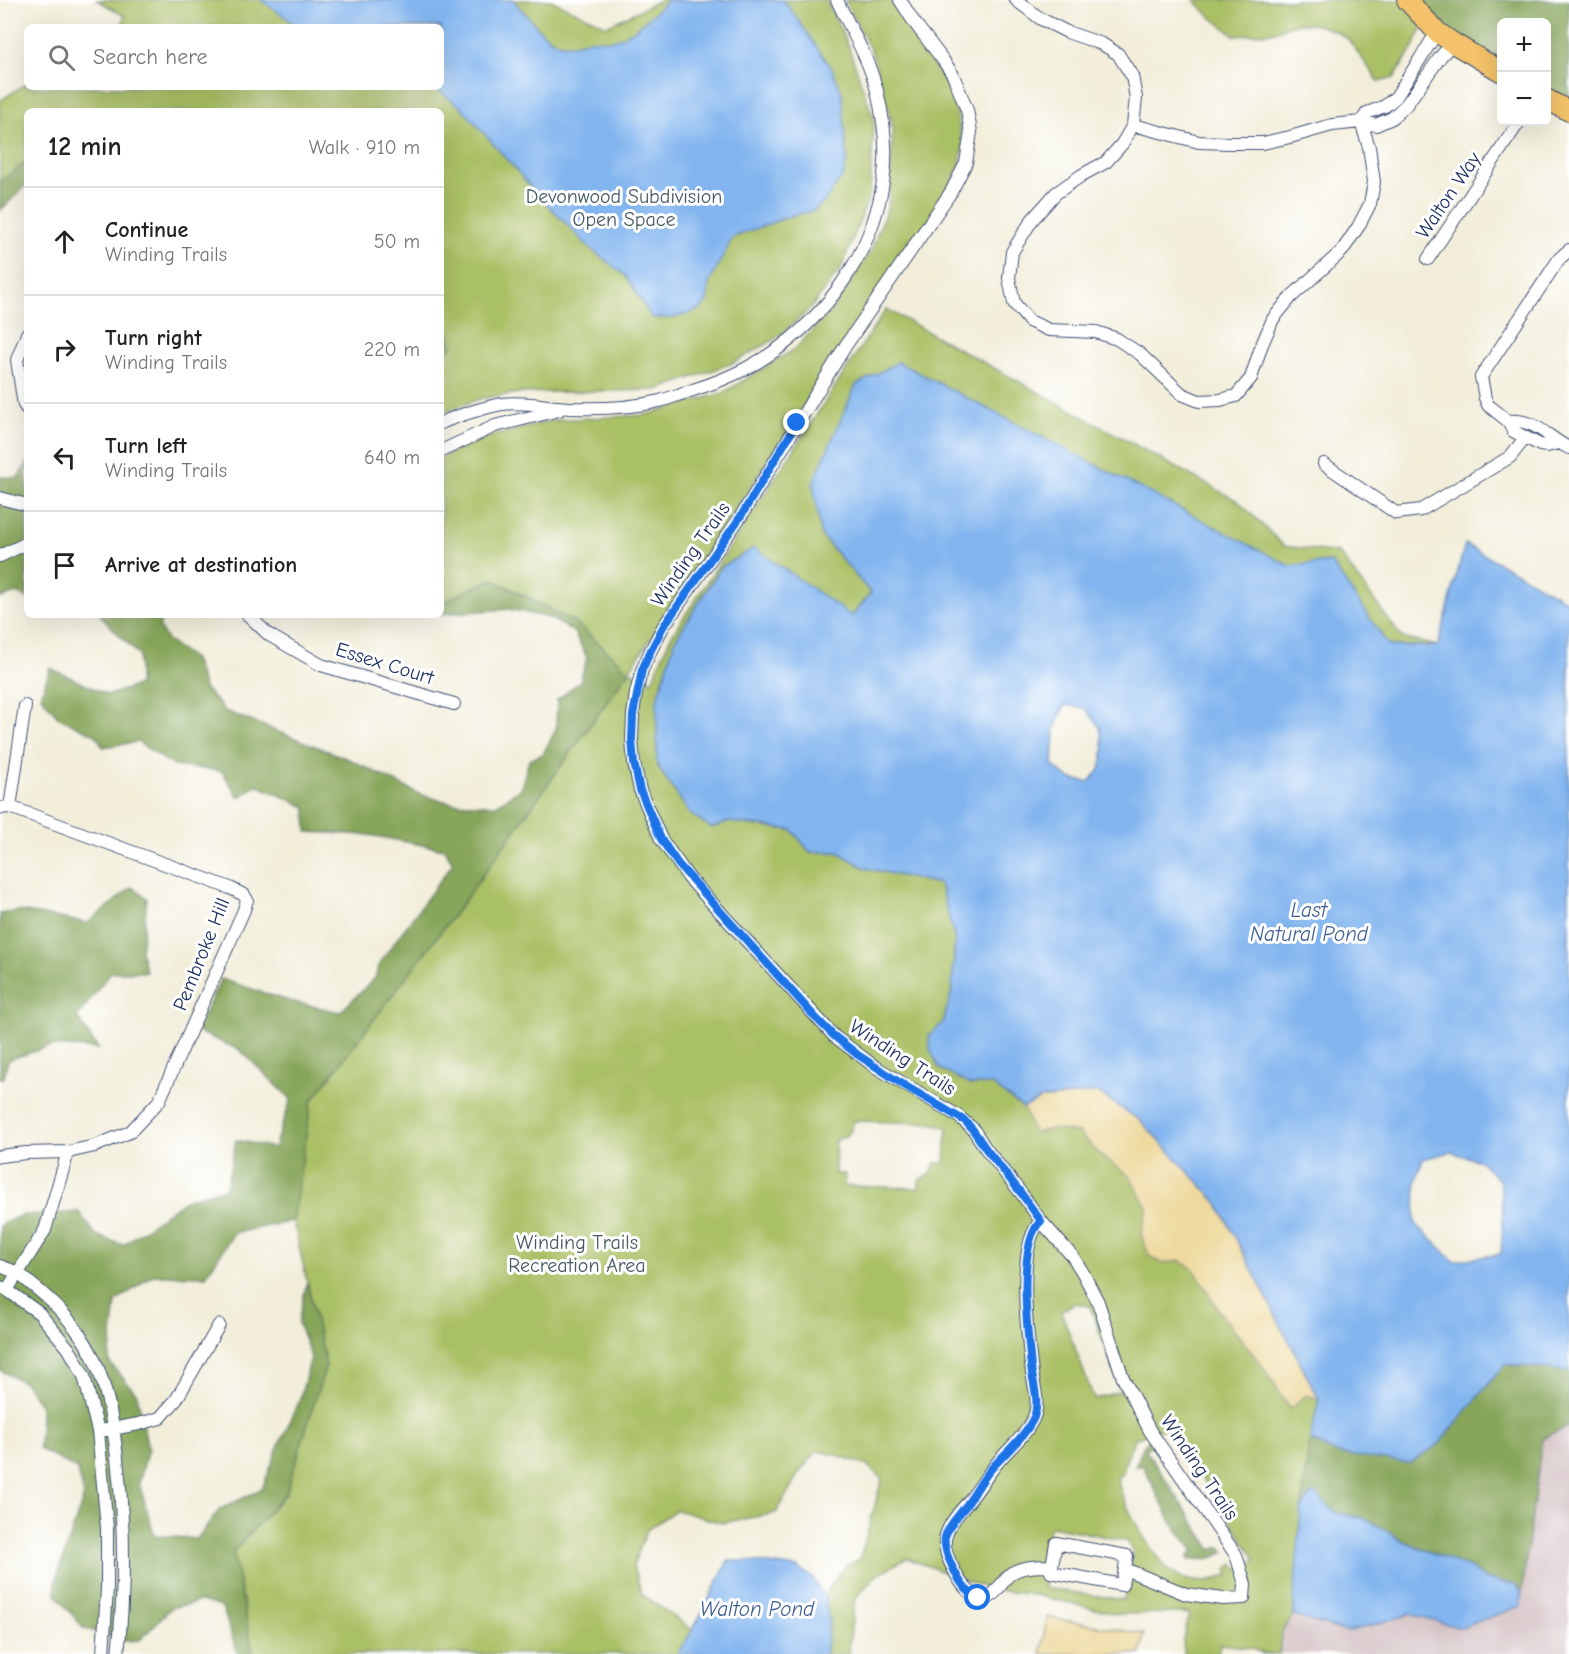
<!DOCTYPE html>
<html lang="en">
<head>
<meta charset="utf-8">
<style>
  :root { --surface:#fff; --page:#f2f2f2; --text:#222; --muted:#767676; --line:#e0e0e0 }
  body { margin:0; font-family:"Comic Neue",sans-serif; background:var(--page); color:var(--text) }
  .controls { position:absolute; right:18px; top:18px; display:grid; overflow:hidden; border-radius:9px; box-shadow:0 6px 24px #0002 }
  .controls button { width:54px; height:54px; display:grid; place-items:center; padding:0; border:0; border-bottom:2px solid var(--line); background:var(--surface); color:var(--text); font:30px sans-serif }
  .stop { position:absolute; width:18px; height:18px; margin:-14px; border:4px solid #1a73e8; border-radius:50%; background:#fff }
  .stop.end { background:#1a73e8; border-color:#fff; box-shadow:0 2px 6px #0008 }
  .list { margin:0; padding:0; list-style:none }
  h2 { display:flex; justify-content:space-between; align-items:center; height:78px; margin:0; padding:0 24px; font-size:26px }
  h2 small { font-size:20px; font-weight:400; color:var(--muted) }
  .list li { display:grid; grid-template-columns:39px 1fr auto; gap:18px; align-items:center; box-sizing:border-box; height:108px; padding:0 24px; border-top:2px solid var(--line) }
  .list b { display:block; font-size:22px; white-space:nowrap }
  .list p { margin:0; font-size:20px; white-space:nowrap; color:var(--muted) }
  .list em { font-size:20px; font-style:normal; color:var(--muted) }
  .icon { flex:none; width:33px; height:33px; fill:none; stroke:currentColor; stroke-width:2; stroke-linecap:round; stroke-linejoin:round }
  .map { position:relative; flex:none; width:1569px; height:1654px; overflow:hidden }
  .search { position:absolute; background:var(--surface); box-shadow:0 6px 24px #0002; left:24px; top:24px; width:420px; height:66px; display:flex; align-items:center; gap:15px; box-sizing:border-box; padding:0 21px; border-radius:9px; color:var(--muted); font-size:22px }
  .panel { position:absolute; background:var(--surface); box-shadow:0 6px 24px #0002; left:24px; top:108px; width:420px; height:510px; border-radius:9px }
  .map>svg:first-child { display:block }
  .industrial { fill:#d2bfc1 }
  .green { fill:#aac065; stroke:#627862; stroke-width:1.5; fill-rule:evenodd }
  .forest { fill:#87a65a; stroke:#516a5c; stroke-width:1.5 }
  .sand { fill:#eeda9e; stroke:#84847e; stroke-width:1.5 }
  .water { fill:#82b5ef; stroke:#4e72a6; stroke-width:1.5; fill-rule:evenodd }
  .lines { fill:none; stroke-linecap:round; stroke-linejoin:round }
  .street-casing { stroke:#3b4c71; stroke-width:14 }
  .primary-casing { stroke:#3b4c71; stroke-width:22 }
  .street { stroke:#fff; stroke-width:12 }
  .primary { stroke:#f3c26a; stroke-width:20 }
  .route { stroke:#1a73e8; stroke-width:8 }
  .labels { text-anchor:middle; stroke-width:6; stroke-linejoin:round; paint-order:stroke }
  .street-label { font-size:20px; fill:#1b2f5e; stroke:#fff }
  .park-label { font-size:20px; fill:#465a60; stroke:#fff }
  .water-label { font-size:21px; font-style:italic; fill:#3f5e91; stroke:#fff }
</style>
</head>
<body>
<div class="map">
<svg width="1569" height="1654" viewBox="0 0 1569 1654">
  <rect width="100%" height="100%" fill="#fff"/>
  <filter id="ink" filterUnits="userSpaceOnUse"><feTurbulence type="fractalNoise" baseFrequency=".0167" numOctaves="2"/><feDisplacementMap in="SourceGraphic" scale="12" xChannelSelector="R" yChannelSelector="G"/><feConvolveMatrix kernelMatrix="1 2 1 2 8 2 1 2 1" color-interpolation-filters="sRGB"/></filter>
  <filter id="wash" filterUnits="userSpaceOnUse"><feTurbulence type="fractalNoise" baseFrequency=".008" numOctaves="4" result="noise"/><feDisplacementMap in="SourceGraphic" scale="24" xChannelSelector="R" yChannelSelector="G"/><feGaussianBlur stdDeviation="1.35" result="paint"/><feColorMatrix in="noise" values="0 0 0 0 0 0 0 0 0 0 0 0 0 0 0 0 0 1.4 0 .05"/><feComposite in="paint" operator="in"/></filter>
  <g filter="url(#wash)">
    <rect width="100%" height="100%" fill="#f2eeda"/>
    <path class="industrial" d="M 1569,1425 L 1569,1654 L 1279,1654 L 1283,1630 L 1294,1616 L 1347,1632 L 1411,1614 L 1461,1628 L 1520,1606 L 1542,1438 Z"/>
    <path class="green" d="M 97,0 L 551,0 L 607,26 L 660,0 L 826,0 L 848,45 L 874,119 L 870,194 L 841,269 L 810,309 L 774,340 L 733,363 L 657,390 L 518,393 L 479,399 L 441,414 L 441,357 L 452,346 L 441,303 L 441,111 L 27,111 L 27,161 L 0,182 L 0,101 L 27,83 L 27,87 L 441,87 L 441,27 L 121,27 L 125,16 Z
      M 845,0 L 891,0 L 953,94 L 963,146 L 960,166 L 930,219 L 860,321 L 629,671 L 652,681 L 670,638 L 886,309 L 1238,501 L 1284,546 L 1339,553 L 1402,638 L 1438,646 L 1388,646 L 1331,562 L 1290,566 L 821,535 L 871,593 L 852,616 L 728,822 L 792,830 L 810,852 L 838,852 L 865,868 L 940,884 L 955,940 L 952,991 L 943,1024 L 969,1085 L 991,1084 L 1023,1108 L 1097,1092 L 1319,1399 C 1303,1470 1300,1540 1294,1612 C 1293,1620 1285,1624 1282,1631 C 1280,1638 1280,1647 1279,1654 L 1263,1654 L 1253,1648 L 1220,1644 L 1218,1654 L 1184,1654 L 1183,1639 L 1189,1613 L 1117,1614 L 1035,1595 L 988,1589 L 907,1558 L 878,1574 L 855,1598 L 849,1645 L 850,1654 L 825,1654 L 829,1621 L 825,1597 L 832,1583 L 846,1566 L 859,1559 L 865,1541 L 882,1479 L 868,1466 L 837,1455 L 817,1451 L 799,1473 L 776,1513 L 722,1523 L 676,1510 L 647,1530 L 633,1566 L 642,1594 L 693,1630 L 728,1561 L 693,1630 L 677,1654 L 253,1654 L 233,1552 L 286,1493 L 326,1365 L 293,1221 L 311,1102 L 465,900 L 629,671 L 576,623 L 492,579 L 441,603 L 441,457 L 485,438 L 554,420 L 644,415 L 723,393 L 795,349 L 832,309 L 871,251 L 889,203 L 893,127 L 872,53 ZM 853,1121 L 930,1123 L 947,1127 L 945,1163 L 935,1163 L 931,1174 L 919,1180 L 919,1188 L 844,1186 L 845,1174 L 835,1174 L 836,1140 C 848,1135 852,1134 853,1121 ZM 1075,1303 L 1090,1306 L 1121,1391 L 1094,1399 L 1061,1311 ZM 1169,1427 L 1256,1560 L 1238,1569 L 1234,1564 L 1227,1569 L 1229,1575 C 1208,1583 1184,1585 1167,1568 C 1159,1561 1153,1551 1147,1542 C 1134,1522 1123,1501 1117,1478 L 1124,1472 L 1124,1467 L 1134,1439 ZM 1052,1526 L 1127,1541 L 1133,1552 L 1124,1600 L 1044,1588 L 1049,1529 Z
      M 1194,0 L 1407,0 L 1426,21 L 1414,46 L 1394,78 L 1379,82 L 1348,39 L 1337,32 L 1318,25 L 1298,23 L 1273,32 L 1235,36 L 1207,14 Z"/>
    <path class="forest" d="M 1407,0 L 1569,0 L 1569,111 L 1547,99 L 1546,22 L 1502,22 L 1501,72 Z
      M 27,161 L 27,184 L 0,211 L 0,182 Z
      M 441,303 L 452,346 L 441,357 Z
      M 27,463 L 27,598 L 17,593 L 0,598 L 0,477 L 18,478 Z
      M 492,579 L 576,623 L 629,671 L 465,900 L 311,1102 L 293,1221 L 234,1233 L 206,1276 L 153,1275 L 116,1302 L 109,1362 L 137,1394 L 148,1449 L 139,1483 L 154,1535 L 197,1539 L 220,1509 L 262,1489 L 279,1445 L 299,1402 L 311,1357 L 298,1323 L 307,1281 L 326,1365 L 286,1493 L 233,1552 L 253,1654 L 238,1654 L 222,1607 L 201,1601 L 171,1608 L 140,1640 L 125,1641 L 83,1628 L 56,1594 L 56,1580 L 84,1496 L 77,1469 L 39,1449 L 41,1406 L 25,1383 L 0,1370 L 0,1225 L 22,1215 L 79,1212 L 96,1235 L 123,1245 L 185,1200 L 226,1188 L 236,1140 L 274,1148 L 291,1099 L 240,1050 L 196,1031 L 221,979 L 289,1001 L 340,1012 L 375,978 L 380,962 L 453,863 L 444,849 L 369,835 L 307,832 L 306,807 L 257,785 L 239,798 L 222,771 L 174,766 L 138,742 L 103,747 L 96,735 L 59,718 L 41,696 L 50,668 L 108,695 L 139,685 L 139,655 L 100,615 L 160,615 L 160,629 L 168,641 L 194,659 L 204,688 L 225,711 L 351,760 L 421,795 L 452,803 L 496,805 L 521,788 L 529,760 L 543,754 L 556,729 L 557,700 L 580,681 L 587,658 L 574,632 L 550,618 L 509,609 L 441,614 L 441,603 Z
      M 132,887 L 147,898 L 141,952 L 146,972 L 111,972 L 77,1017 L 98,1049 L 51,1046 L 8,1060 L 4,1078 L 0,1078 L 0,914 L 20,911 L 88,923 Z
      M 1505,1364 L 1569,1371 L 1569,1425 L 1542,1439 L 1522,1592 L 1515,1585 L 1485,1579 L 1472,1569 L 1403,1541 L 1367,1519 L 1336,1513 L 1325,1505 L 1309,1497 L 1301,1510 L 1310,1440 L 1338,1454 L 1438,1445 Z
      M 1149,1439 L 1153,1444 L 1146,1450 L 1212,1550 L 1221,1547 L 1225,1552 C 1213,1559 1202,1560 1189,1560 L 1188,1557 L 1194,1551 L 1170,1520 L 1142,1464 L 1135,1467 L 1144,1445 Z"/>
    <path class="sand" d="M 1097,1092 L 1140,1120 L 1217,1202 L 1319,1399 L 1306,1395 L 1290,1409 L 1261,1364 L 1222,1315 L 1194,1269 L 1179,1260 L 1163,1264 L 1149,1255 L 1141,1235 L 1148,1209 L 1130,1176 L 1100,1155 L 1079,1133 L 1053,1129 L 1034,1133 L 1023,1108 L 1041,1099 Z
      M 1047,1617 L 1144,1634 L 1141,1654 L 1041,1654 Z"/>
    <path class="water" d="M 261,0 L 513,0 C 526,13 543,39 561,44 C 570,46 580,43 588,40 C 596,39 604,41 612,40 C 631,37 654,13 668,0 L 782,0 L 789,7 L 832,69 L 842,93 L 847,158 L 843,176 L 824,202 L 813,211 L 793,215 L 733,237 L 709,283 L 707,302 L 700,309 L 675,318 L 652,318 L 626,276 L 591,249 L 538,195 L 462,108 L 434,87 L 441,87 L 441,27 L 299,27 Z
      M 898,362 L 1290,566 L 1331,562 L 1389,646 L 1438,646 L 1465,544 L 1569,602 L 1569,1371 L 1505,1364 L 1438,1445 L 1410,1463 L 1338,1454 L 1310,1440 L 1319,1399 L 1217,1202 L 1140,1120 L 1097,1092 L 1041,1099 L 1023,1108 L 991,1084 L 970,1085 L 939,1068 L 930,1049 L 929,1035 L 943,1023 L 952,991 L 955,940 L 940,884 L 865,868 L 838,852 L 810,852 L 792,830 L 728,822 L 712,828 L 690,814 L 657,765 L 657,700 L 675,640 L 721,567 L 754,548 L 852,616 L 871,593 L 821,535 L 813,483 L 856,385 ZM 1065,705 L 1085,708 L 1100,727 L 1104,750 L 1100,770 L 1088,782 L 1070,779 L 1053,766 L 1055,728 ZM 1451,1152 L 1480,1161 L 1500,1181 L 1503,1216 L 1501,1254 L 1454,1261 L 1415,1223 L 1416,1182 L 1423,1159 Z
      M 1314,1493 L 1336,1513 L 1367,1519 L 1403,1541 L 1472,1569 L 1485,1579 L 1515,1585 L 1522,1592 L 1520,1606 L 1461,1628 L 1411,1614 L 1347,1632 L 1294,1616 L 1294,1598 L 1301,1510 L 1309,1497 Z
      M 728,1561 L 748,1561 L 798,1568 L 813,1578 L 825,1597 L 829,1621 L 825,1654 L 677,1654 L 693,1630 Z"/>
  </g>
  <g filter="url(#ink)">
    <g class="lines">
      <defs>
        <path id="street" d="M 900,0 L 914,22 L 943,60 L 953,75 L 967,110 L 971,132 L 966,163 L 951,192 L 846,345 L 741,516 L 663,627 L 651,650 L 642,670 L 636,693 L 633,715 L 632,740 L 634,763 L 640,790 L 661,839 L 689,878 L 834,1036 L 874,1066 L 958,1116 L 973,1129 L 986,1149 L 1021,1193 L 1041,1221 L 1073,1257 L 1083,1273 L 1098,1302 L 1123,1378 L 1150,1431 L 1236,1555 L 1245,1584 L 1244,1598 L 1223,1599 L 1186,1594 L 1125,1569
          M 1016,0 L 1041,19 L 1067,32 L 1102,44 L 1118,54 L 1132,76 L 1136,98 L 1133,125
          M 1437,32 L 1396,97 L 1385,106 L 1367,113 L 1361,122 L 1369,147 L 1374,182 L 1370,204 L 1358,227 L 1342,251 L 1291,297 L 1273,319 L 1261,347 L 1251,378 L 1236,396 L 1220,400 L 1199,401 L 1182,394 L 1140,354 L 1117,339 L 1096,332 L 1049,330 L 1029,321 L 1014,303 L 1009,278 L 1012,252 L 1032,220 L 1056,193 L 1082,175 L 1106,162 L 1122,144 L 1133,125 L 1199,142 L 1230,143 L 1263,143 L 1290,137 L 1332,125 L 1361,122 L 1376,125 L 1392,118 L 1406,105 L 1441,56 L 1453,43
          M 1428,259 L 1519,122
          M 27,334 L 17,360 L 24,405 L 27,409
          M 1508,421 C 1535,418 1548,438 1569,448
          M 441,423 C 456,416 486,407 502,404 C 525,401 547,407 570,408 C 599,409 631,408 660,401 C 670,398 680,394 690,391 C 709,385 728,378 745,369 C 816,332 871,261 883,182 C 888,153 884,120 877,91 C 869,59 851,30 837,0
          M 1559,443 L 1547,446 L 1540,445 L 1513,431 L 1508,421 L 1488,405 L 1485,398 L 1481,377 L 1559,259 L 1569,250
          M 441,451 L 495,426 L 559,410
          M 1324,464 L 1396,513 L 1421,510 L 1510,457 L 1525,438
          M 0,498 L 27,505
          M 0,556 L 27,543
          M 248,615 L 269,635 L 321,665 L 454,704
          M 10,807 L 25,706
          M 0,808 L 10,807 L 230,888 L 244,895 L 247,900 L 244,910 L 159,1101 L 130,1132 L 95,1146 L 68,1152 L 26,1153 L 0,1156
          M 1041,1221 C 1015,1245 1028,1340 1032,1373 C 1034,1386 1039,1400 1035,1414 C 1030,1430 1016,1442 1005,1454 C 992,1467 983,1483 972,1497 C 963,1509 947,1524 945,1540 C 944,1550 949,1561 954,1570 C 961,1585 970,1596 985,1600 C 998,1593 1000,1584 1009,1575 C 1019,1566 1039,1566 1052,1566
          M 0,1266 C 5,1268 12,1270 17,1273 C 22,1276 27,1280 31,1284 C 53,1301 72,1321 86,1344 C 106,1376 113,1421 117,1458 C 125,1524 125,1588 118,1654
          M 0,1287 L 7,1290 L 39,1313 L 69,1349 L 84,1376 L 98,1431 L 107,1528 L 107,1588 L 103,1654
          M 7,1290 L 45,1230 L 68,1152
          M 106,1430 L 139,1424 L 160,1418 L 176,1400 L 219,1325
          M 1056,1543 L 1127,1556 L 1122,1585 L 1051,1572 Z"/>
        <path id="primary" d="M 1407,0 L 1437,32 L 1453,43 L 1502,72
          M 1546,99 L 1569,111"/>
      </defs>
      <use href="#street" class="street-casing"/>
      <use href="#primary" class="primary-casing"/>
      <use href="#street" class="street"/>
      <use href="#primary" class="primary"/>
    </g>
  </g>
  <g class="lines" filter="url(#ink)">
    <path class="route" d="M 797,423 L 741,516 L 663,627 L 651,650 L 642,670 L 633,715 L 632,740 L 634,763 L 640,790 L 661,839 L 678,864 L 815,1017 L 834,1036 L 858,1055 L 902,1084 L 965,1121 L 973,1130 L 986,1149 L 1021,1193 L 1041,1221 C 1016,1243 1028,1336 1031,1367 C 1033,1383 1040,1402 1034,1417 C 1025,1437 1005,1453 991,1469 C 981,1481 974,1495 965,1507 C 958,1516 948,1526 945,1537 C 943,1549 950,1562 955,1572 C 960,1583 968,1593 978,1598"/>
  </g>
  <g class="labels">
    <g class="street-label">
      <text transform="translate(1448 195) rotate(-56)" y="7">Walton Way</text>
      <text transform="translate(690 554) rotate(-55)" y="7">Winding Trails</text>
      <text transform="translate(385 663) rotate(17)" y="7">Essex Court</text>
      <text transform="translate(201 954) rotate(-68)" y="7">Pembroke Hill</text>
      <text transform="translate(903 1057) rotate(33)" y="7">Winding Trails</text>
      <text transform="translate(1200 1467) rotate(56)" y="7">Winding Trails</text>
    </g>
    <g class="park-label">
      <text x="624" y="203">Devonwood Subdivision<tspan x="624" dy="23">Open Space</tspan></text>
      <text x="577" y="1249">Winding Trails<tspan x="577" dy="23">Recreation Area</tspan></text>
    </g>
    <g class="water-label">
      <text x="1309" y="917">Last<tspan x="1309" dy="24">Natural Pond</tspan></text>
      <text x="757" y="1616">Walton Pond</text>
    </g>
  </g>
</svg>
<div class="controls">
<button>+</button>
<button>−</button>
</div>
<div class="stop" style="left:978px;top:1598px"></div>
<div class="stop end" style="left:797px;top:423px"></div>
<div class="search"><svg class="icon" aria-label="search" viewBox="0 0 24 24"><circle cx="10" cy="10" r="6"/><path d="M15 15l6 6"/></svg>Search here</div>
<section class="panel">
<h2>12 min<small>Walk · 910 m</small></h2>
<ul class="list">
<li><svg class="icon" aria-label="ahead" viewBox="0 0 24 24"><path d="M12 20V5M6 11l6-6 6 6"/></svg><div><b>Continue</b><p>Winding Trails</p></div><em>50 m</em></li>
<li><svg class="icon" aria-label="right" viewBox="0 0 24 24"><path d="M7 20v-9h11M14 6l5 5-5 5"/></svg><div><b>Turn right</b><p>Winding Trails</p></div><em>220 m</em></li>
<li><svg class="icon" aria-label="left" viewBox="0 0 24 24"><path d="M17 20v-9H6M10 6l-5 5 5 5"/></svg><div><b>Turn left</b><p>Winding Trails</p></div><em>640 m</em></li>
<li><svg class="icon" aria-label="arrive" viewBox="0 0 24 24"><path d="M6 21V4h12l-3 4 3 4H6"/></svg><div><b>Arrive at destination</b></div></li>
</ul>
</section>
</div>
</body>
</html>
